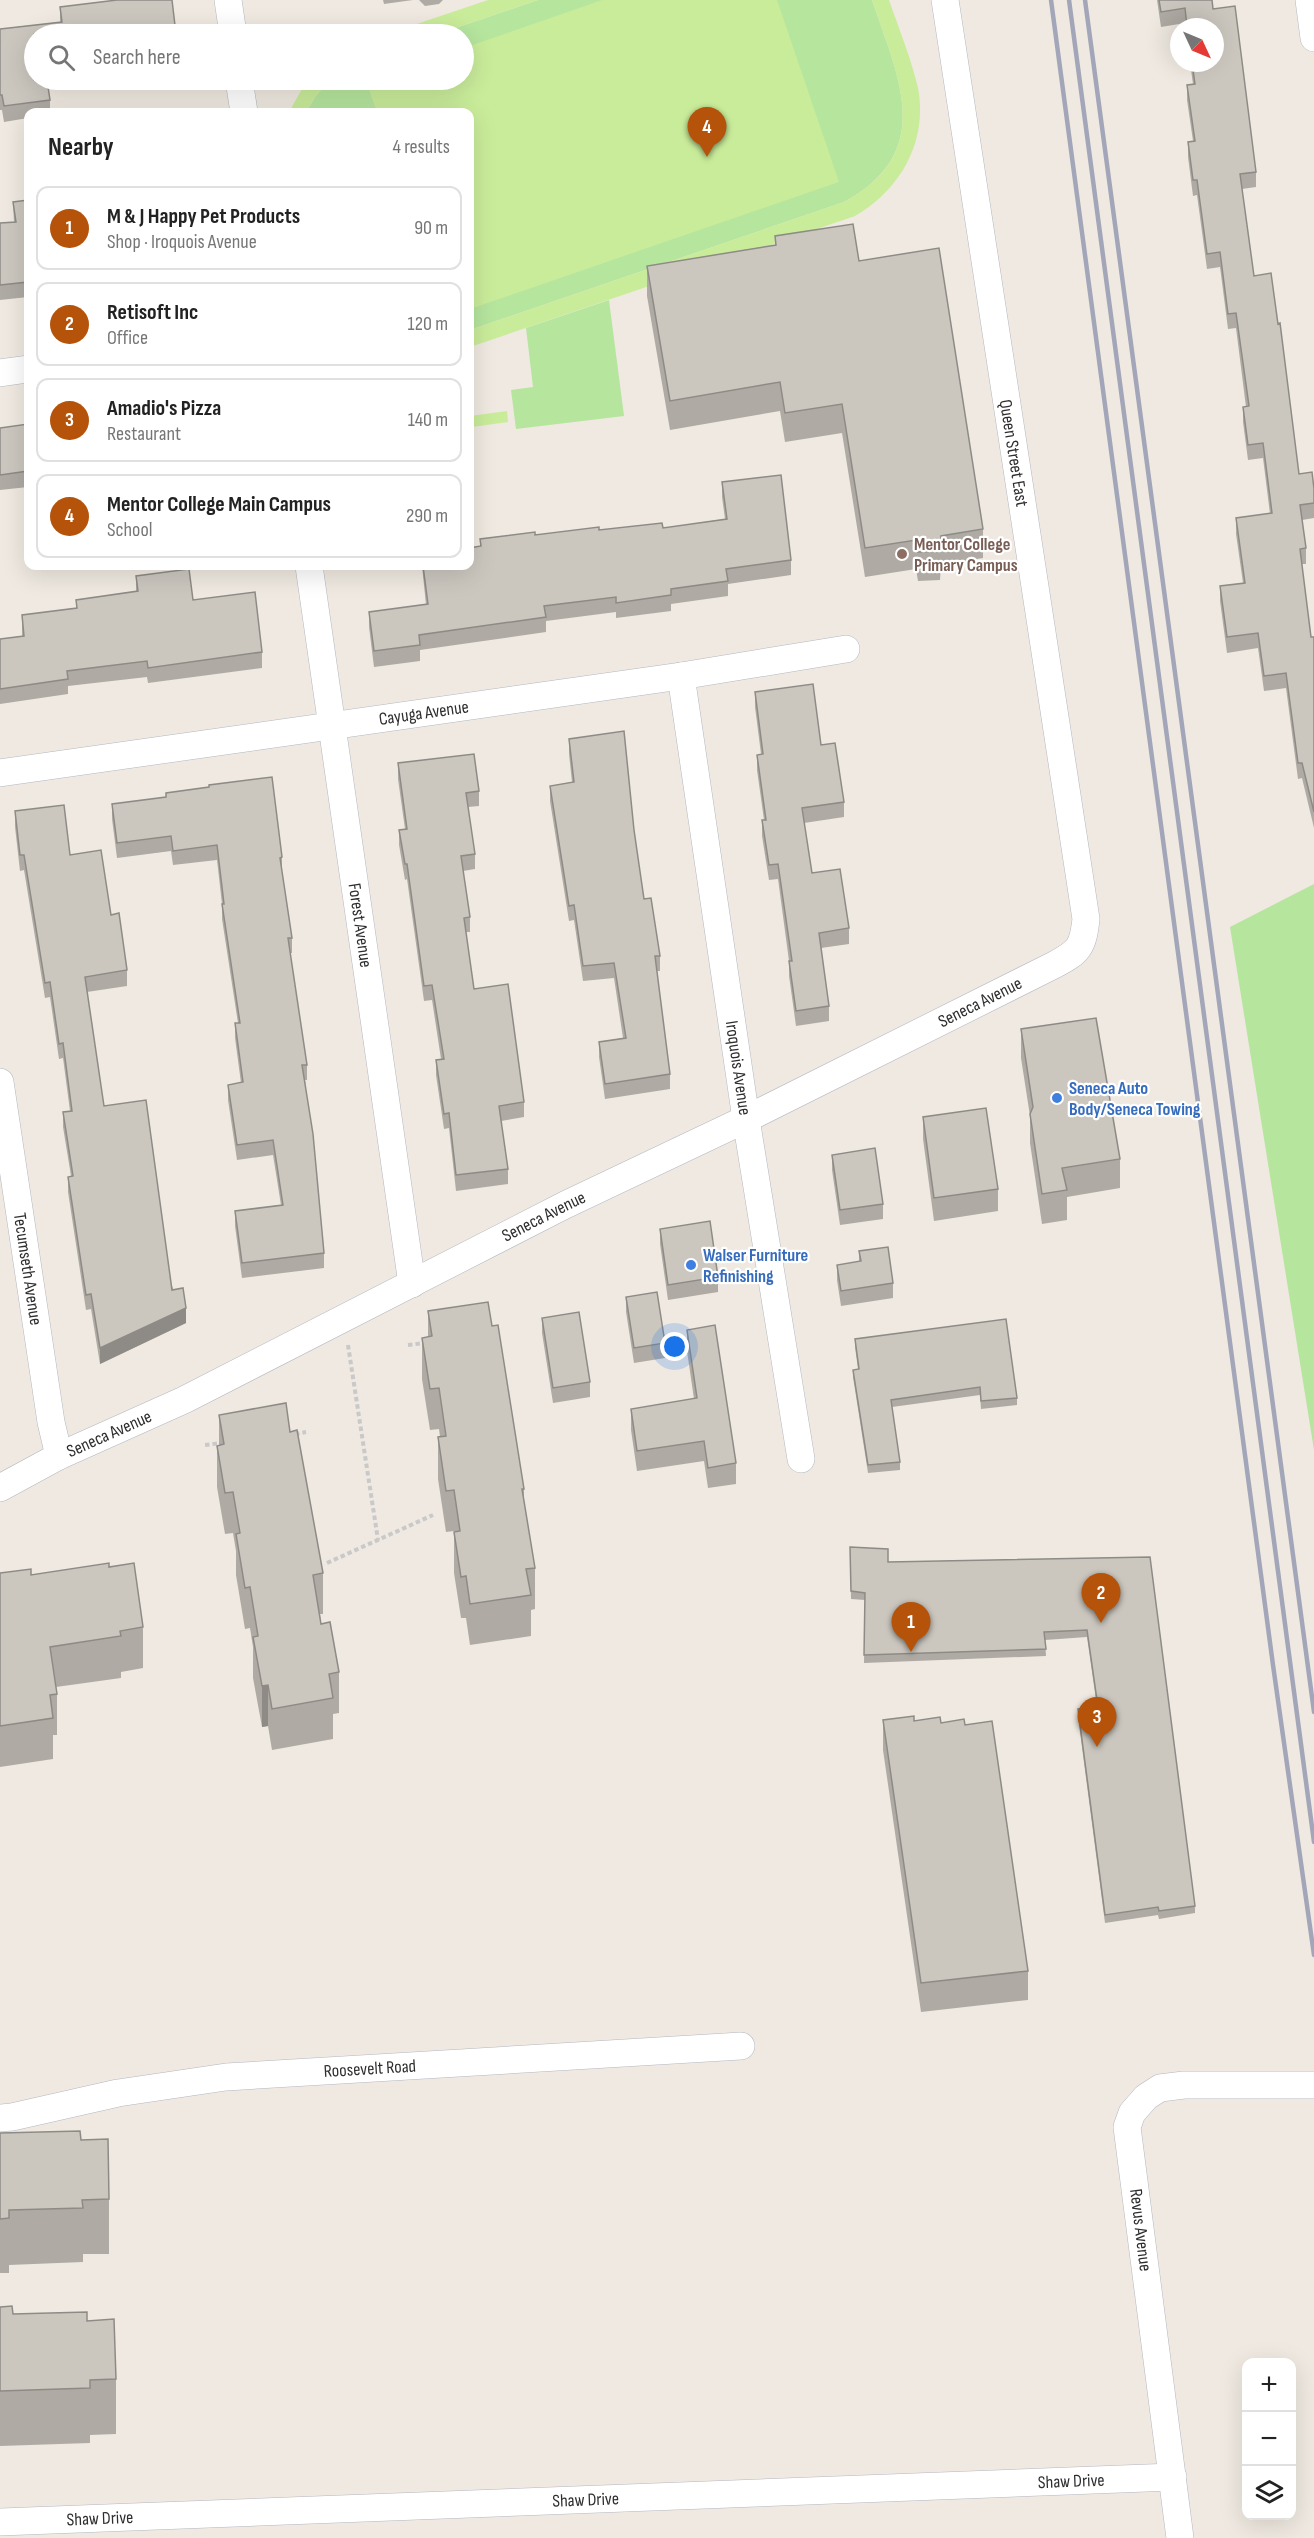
<!DOCTYPE html>
<html lang="en">
<head>
<meta charset="utf-8">
<style>
  :root { --surface:#fff; --page:#f2f2f2; --text:#222; --muted:#767676; --line:#e0e0e0; --accent:#b45309 }
  body { margin:0; font-family:"Sofia Sans Condensed",sans-serif; background:var(--page); color:var(--text) }
  .controls { position:absolute; right:18px; bottom:18px; display:grid; overflow:hidden; border-radius:12px; box-shadow:0 6px 24px #0002 }
  .controls button { width:54px; height:54px; display:grid; place-items:center; padding:0; border:0; border-bottom:2px solid var(--line); background:var(--surface); color:var(--text); font:30px sans-serif }
  .compass { position:absolute; left:1170px; top:18px; width:54px; height:54px; border-radius:50%; background:var(--surface); box-shadow:0 6px 24px #0002; rotate:134deg }
  .you { position:absolute; left:675px; top:1347px; width:21px; height:21px; margin:-15px; border:4px solid #fff; border-radius:50%; background:#1a73e8; box-shadow:0 0 0 9px #1a73e833 }
  .badge { display:grid; place-items:center; width:39px; height:39px; border-radius:50%; background:var(--accent); color:#fff; font-size:20px; font-weight:700 }
  .pin { position:absolute; translate:-50% -50px; filter:drop-shadow(0 2px 3px #0008) }
  .pin::after { content:''; position:absolute; top:32px; width:21px; height:18px; background:inherit; clip-path:polygon(0 0,100% 0,50% 100%) }
  .list { margin:0; padding:0; list-style:none }
  h2 { display:flex; justify-content:space-between; align-items:center; height:78px; margin:0; padding:0 24px; font-size:26px }
  h2 small { font-size:20px; font-weight:400; color:var(--muted) }
  .list li { display:grid; grid-template-columns:39px 1fr auto; gap:18px; align-items:center; box-sizing:border-box; height:84px; margin:0 12px 12px; padding:0 12px; border:2px solid var(--line); border-radius:12px }
  .list b { display:block; font-size:22px; white-space:nowrap }
  .list p { margin:0; font-size:20px; white-space:nowrap; color:var(--muted) }
  .list em { font-size:20px; font-style:normal; color:var(--muted) }
  .icon { flex:none; width:33px; height:33px; fill:none; stroke:currentColor; stroke-width:2; stroke-linecap:round; stroke-linejoin:round }
  .map { position:relative; flex:none; width:1314px; height:2538px; overflow:hidden }
  .search { position:absolute; background:var(--surface); box-shadow:0 6px 24px #0002; left:24px; top:24px; width:450px; height:66px; display:flex; align-items:center; gap:15px; box-sizing:border-box; padding:0 21px; border-radius:33px; color:var(--muted); font-size:22px }
  .panel { position:absolute; background:var(--surface); box-shadow:0 6px 24px #0002; left:24px; top:108px; width:450px; height:462px; border-radius:12px }
  .map>svg:first-child { display:block }
  .green { fill:#b6e59e }
  .pitch { fill:#c9ec9a }
  .lines { fill:none; stroke-linecap:round; stroke-linejoin:round }
  .minor-casing { stroke:#b4b7c1; stroke-width:28 }
  .path { stroke:#c9c9c9; stroke-width:4; stroke-dasharray:4.5 3; stroke-linecap:butt }
  .minor { stroke:#fff; stroke-width:27 }
  .rail { stroke:#a3a6b8; stroke-width:4.5 }
  .wall { fill:#afaba4 }
  .shaded-wall { fill:#8e8b86 }
  .building { fill:#cbc7bf; stroke:#8e8b86; stroke-width:1.5 }
  .education-dot { fill:#8d6e63; stroke:#fff; stroke-width:2 }
  .shop-dot { fill:#3f7fe0; stroke:#fff; stroke-width:2 }
  .labels { text-anchor:middle; stroke-width:4.5; stroke-linejoin:round; paint-order:stroke }
  .street-label { font-size:18px; fill:#2e2e2e; stroke:#fff }
  .education-label { font-size:18px; font-weight:bold; fill:#785e54; stroke:#fff; text-anchor:start }
  .shop-label { font-size:18px; font-weight:bold; fill:#366cbe; stroke:#fff; text-anchor:start }
</style>
</head>
<body>
<div class="map">
<svg width="1314" height="2538" viewBox="0 0 1314 2538">
  <rect width="100%" height="100%" fill="#efe9e1"/>
  <path class="green" d="M 538,0 L 872,0 C 898,77 937,151 844,202 L 470,330 L 470,112 L 306,112 L 315,97 L 330,80 L 464,80 L 464,34 L 438,34 Z
    M 609,300 L 624,416 L 516,429 L 511,390 L 533,387 L 526,328 Z
    M 1314,884 L 1314,1450 L 1230,927 Z"/>
  <path class="pitch" d="M 488,0 L 538,0 L 438,34 L 387,34 Z
    M 602,0 L 777,0 L 839,182 L 470,309 L 470,112 L 377,112 L 366,81 L 464,80 L 464,48 Z
    M 872,0 L 889,0 C 899,29 911,58 918,88 C 928,141 901,189 855,216 L 470,347 L 470,330 L 844,202 C 937,152 898,77 872,0 Z
    M 307,80 L 330,80 L 315,97 L 306,112 L 289,112 Z
    M 507,411 L 508,422 L 472,427 L 470,425 L 470,416 Z"/>
  <g class="lines">
    <defs>
      <g id="minor">
        <path d="M 228,0 L 233,34"/>
        <path d="M 1309,0 L 1314,38"/>
        <path d="M 239,80 L 244,112"/>
        <path d="M 0,373 L 28,369"/>
        <path id="s1" d="M 309,566 L 412,1284"/>
        <path id="s2" d="M 681,676 L 746,1119 L 801,1459"/>
        <path id="s3" d="M 0,773 L 681,676 L 846,649"/>
        <path id="s4" d="M 0,1082 L 51,1422 L 59,1456"/>
        <path id="s5" d="M 0,1488 L 59,1456 L 184,1400 L 565,1205 L 746,1119 L 1054,965 C 1079,952 1083,947 1086,919 L 945,0"/>
        <path id="s6" d="M 0,2118 L 12,2117 L 118,2093 L 226,2077 L 741,2046"/>
        <path id="s7" d="M 0,2522 L 1173,2477"/>
        <path d="M 1180,2538 L 1127,2127 L 1132,2113 L 1146,2097 L 1160,2088 L 1184,2085 L 1314,2085"/>
      </g>
    </defs>
    <use href="#minor" class="minor-casing"/>
    <path class="path" d="M 348,1345 L 378,1540
      M 408,1345 L 425,1343
      M 295,1434 L 306,1432
      M 205,1445 L 222,1443
      M 327,1563 L 433,1515"/>
    <use href="#minor" class="minor"/>
    <path class="rail" d="M 1051,0 L 1273,1665 L 1314,1955
      M 1069,0 L 1314,1842
      M 1085,0 L 1314,1712"/>
  </g>
  <path class="wall" d="M 116,0 L 34,34 L 50,100 L 50,112 L 28,112 L 28,118 L 4,122 L 2,110 L 0,110 L 0,29 L 60,22 L 60,7 Z
    M 383,0 L 413,0 L 384,4 Z
    M 419,0 L 443,0 L 439,4 L 425,6 Z
    M 1157,0 L 1212,0 L 1213,9 L 1256,172 L 1256,187 L 1242,189 L 1254,276 L 1299,474 L 1314,489 L 1314,518 L 1302,520 L 1306,548 L 1306,564 L 1301,564 L 1311,637 L 1314,637 L 1314,828 L 1302,778 L 1298,779 L 1286,688 L 1264,691 L 1258,648 L 1227,653 L 1220,601 L 1220,586 L 1243,583 L 1236,534 L 1236,518 L 1270,514 L 1263,458 L 1248,460 L 1243,422 L 1243,407 L 1246,407 L 1236,328 L 1228,329 L 1220,267 L 1207,269 L 1197,195 L 1193,196 L 1188,157 L 1188,142 L 1193,141 L 1187,100 L 1187,85 L 1193,84 L 1190,63 L 1215,63 L 1215,27 L 1185,27 L 1185,23 L 1161,27 Z
    M 28,200 L 28,297 L 0,300 L 0,223 L 14,222 L 13,202 Z
    M 775,236 L 859,261 L 983,529 L 983,558 L 941,565 L 940,580 L 918,581 L 916,569 L 865,577 L 842,433 L 785,442 L 780,411 L 670,430 L 647,296 L 647,266 L 775,245 Z
    M 28,424 L 28,487 L 0,490 L 0,428 Z
    M 722,482 L 791,560 L 791,575 L 728,584 L 728,596 L 671,604 L 671,611 L 616,618 L 616,612 L 546,621 L 546,632 L 420,650 L 420,661 L 374,667 L 369,627 L 369,612 L 426,605 L 422,566 L 470,566 L 480,547 L 480,539 L 599,530 L 663,528 L 725,519 L 722,497 Z
    M 136,576 L 193,600 L 262,652 L 262,668 L 148,683 L 147,677 L 68,686 L 68,694 L 0,704 L 0,639 L 22,636 L 22,615 L 76,608 L 76,600 L 136,592 Z
    M 755,692 L 821,745 L 844,802 L 844,817 L 804,823 L 812,873 L 849,928 L 849,944 L 821,948 L 829,1006 L 829,1021 L 796,1026 L 789,976 L 789,961 L 778,879 L 769,880 L 762,836 L 762,820 L 764,820 L 757,770 L 757,755 L 761,754 L 755,707 Z
    M 569,739 L 634,830 L 644,899 L 660,956 L 660,971 L 657,971 L 670,1074 L 670,1089 L 605,1099 L 599,1057 L 599,1042 L 623,1038 L 614,978 L 583,981 L 574,920 L 569,921 L 550,801 L 550,786 L 572,782 L 569,754 Z
    M 398,763 L 479,791 L 479,806 L 468,807 L 475,854 L 475,869 L 463,871 L 470,917 L 470,932 L 466,932 L 474,989 L 524,1102 L 524,1117 L 501,1121 L 508,1169 L 508,1184 L 456,1191 L 449,1128 L 444,1129 L 436,1075 L 436,1060 L 441,1059 L 432,1000 L 424,1001 L 407,879 L 405,880 L 399,845 L 399,830 L 405,829 L 398,779 Z
    M 166,793 L 282,857 L 282,872 L 292,938 L 292,953 L 290,953 L 307,1065 L 307,1080 L 305,1080 L 324,1253 L 324,1268 L 242,1278 L 235,1226 L 235,1211 L 281,1205 L 273,1155 L 237,1160 L 228,1100 L 228,1085 L 241,1083 L 235,1038 L 235,1023 L 238,1023 L 222,919 L 222,904 L 217,860 L 173,865 L 171,851 L 117,858 L 112,819 L 112,804 L 166,797 Z
    M 15,811 L 70,855 L 111,915 L 127,970 L 127,986 L 87,992 L 104,1106 L 186,1323 L 100,1364 L 91,1309 L 86,1310 L 68,1192 L 68,1177 L 71,1176 L 63,1127 L 63,1112 L 70,1111 L 63,1058 L 59,1059 L 50,997 L 45,998 L 24,870 L 20,871 L 15,827 Z
    M 1021,1029 L 1120,1159 L 1120,1188 L 1067,1197 L 1067,1220 L 1042,1224 L 1030,1143 L 1030,1116 L 1021,1058 Z
    M 923,1117 L 998,1189 L 998,1211 L 934,1221 L 923,1139 Z
    M 832,1155 L 883,1204 L 883,1219 L 840,1225 L 832,1170 Z
    M 660,1229 L 718,1277 L 718,1292 L 668,1300 L 660,1244 Z
    M 859,1251 L 893,1283 L 893,1298 L 841,1306 L 837,1280 L 837,1265 L 859,1262 Z
    M 626,1297 L 665,1343 L 665,1358 L 634,1363 L 626,1312 Z
    M 428,1311 L 492,1326 L 524,1489 L 524,1501 L 535,1568 L 535,1609 L 531,1610 L 531,1636 L 470,1645 L 466,1618 L 461,1618 L 454,1573 L 454,1531 L 446,1532 L 438,1479 L 438,1437 L 440,1437 L 439,1429 L 430,1430 L 422,1379 L 422,1338 L 428,1337 Z
    M 542,1318 L 590,1382 L 590,1397 L 553,1403 L 542,1333 Z
    M 687,1330 L 736,1463 L 736,1484 L 708,1488 L 704,1461 L 637,1471 L 631,1430 L 631,1409 L 694,1399 L 687,1351 Z
    M 855,1339 L 1017,1398 L 1017,1405 L 981,1409 L 980,1395 L 892,1407 L 900,1462 L 900,1470 L 868,1473 L 853,1377 L 853,1370 L 858,1369 L 855,1347 Z
    M 219,1415 L 290,1432 L 323,1573 L 323,1614 L 320,1614 L 321,1624 L 339,1672 L 339,1713 L 333,1714 L 333,1739 L 272,1750 L 268,1726 L 262,1727 L 253,1678 L 253,1647 L 250,1628 L 245,1629 L 236,1575 L 236,1551 L 233,1533 L 225,1534 L 217,1487 L 217,1446 L 219,1445 Z
    M 850,1547 L 888,1562 L 1150,1557 L 1195,1906 L 1195,1913 L 1159,1919 L 1158,1915 L 1105,1923 L 1078,1717 L 1078,1709 L 1097,1707 L 1087,1637 L 1045,1640 L 1046,1656 L 864,1663 L 865,1600 L 851,1599 Z
    M 109,1567 L 143,1627 L 143,1668 L 121,1672 L 121,1678 L 56,1687 L 57,1694 L 57,1735 L 53,1735 L 53,1759 L 0,1767 L 0,1573 L 31,1575 Z
    M 883,1720 L 914,1721 L 941,1723 L 1028,1971 L 1028,2000 L 921,2012 L 883,1750 Z
    M 0,2133 L 81,2140 L 109,2199 L 109,2254 L 83,2254 L 83,2262 L 9,2265 L 9,2273 L 0,2273 Z
    M 0,2307 L 13,2314 L 87,2321 L 116,2379 L 116,2434 L 90,2435 L 90,2443 L 0,2446 Z"/>
  <path class="shaded-wall" d="M 186,1308 L 186,1323 L 100,1364 L 100,1348 Z
    M 268,1685 L 268,1726 L 262,1727 L 262,1686 Z"/>
  <path class="building" d="M 117,0 L 172,0 L 176,34 L 34,34 L 34,80 L 47,80 L 50,100 L 4,106 L 2,95 L 0,95 L 0,29 L 62,22 L 60,7 Z
    M 1159,0 L 1212,0 L 1213,9 L 1235,6 L 1256,172 L 1240,174 L 1254,276 L 1271,273 L 1278,324 L 1280,323 L 1299,474 L 1312,472 L 1314,489 L 1314,503 L 1300,505 L 1306,548 L 1300,549 L 1311,637 L 1314,637 L 1314,812 L 1302,763 L 1298,763 L 1286,673 L 1264,676 L 1258,633 L 1227,637 L 1220,586 L 1245,583 L 1236,518 L 1272,513 L 1263,443 L 1248,445 L 1243,407 L 1249,406 L 1236,313 L 1228,314 L 1220,252 L 1207,254 L 1197,180 L 1193,180 L 1188,142 L 1195,141 L 1187,85 L 1195,84 L 1192,63 L 1215,63 L 1215,27 L 1187,27 L 1185,8 L 1161,12 Z
    M 28,200 L 28,282 L 0,285 L 0,223 L 16,222 L 13,202 Z
    M 853,224 L 859,261 L 939,248 L 983,529 L 941,536 L 940,551 L 918,552 L 916,540 L 865,548 L 842,404 L 785,413 L 780,382 L 670,401 L 647,266 L 776,245 L 775,236 Z
    M 28,424 L 28,471 L 0,475 L 0,428 Z
    M 781,475 L 791,560 L 726,569 L 728,581 L 671,589 L 671,595 L 616,603 L 616,597 L 544,606 L 546,617 L 419,635 L 420,645 L 374,651 L 369,612 L 428,604 L 423,566 L 470,566 L 470,548 L 481,546 L 480,539 L 535,532 L 535,535 L 599,527 L 599,530 L 662,523 L 663,528 L 727,519 L 722,482 Z
    M 189,569 L 193,600 L 255,592 L 262,652 L 148,668 L 147,661 L 67,671 L 68,679 L 0,689 L 0,639 L 24,636 L 22,615 L 77,608 L 76,600 L 138,591 L 136,576 Z
    M 813,684 L 821,745 L 835,743 L 844,802 L 802,808 L 812,873 L 840,869 L 849,928 L 819,933 L 829,1006 L 796,1011 L 789,961 L 792,961 L 778,864 L 769,865 L 762,820 L 766,820 L 757,755 L 763,754 L 755,692 Z
    M 624,731 L 634,830 L 644,899 L 651,898 L 660,956 L 655,956 L 670,1074 L 605,1084 L 599,1042 L 626,1038 L 614,963 L 583,966 L 574,905 L 569,906 L 550,786 L 574,782 L 569,739 Z
    M 474,754 L 479,791 L 466,793 L 475,854 L 461,856 L 470,917 L 464,918 L 474,989 L 508,984 L 524,1102 L 499,1106 L 508,1169 L 456,1175 L 449,1113 L 444,1114 L 436,1060 L 444,1059 L 432,985 L 424,986 L 407,864 L 405,864 L 399,830 L 407,829 L 398,763 Z
    M 272,777 L 282,857 L 280,858 L 292,938 L 288,938 L 307,1065 L 302,1065 L 313,1134 L 324,1253 L 242,1263 L 235,1211 L 283,1205 L 273,1140 L 237,1145 L 228,1085 L 243,1082 L 235,1023 L 240,1023 L 222,904 L 224,904 L 217,845 L 173,851 L 171,836 L 117,843 L 112,804 L 166,797 L 166,793 L 209,787 L 209,785 Z
    M 64,805 L 70,855 L 101,850 L 111,915 L 119,913 L 127,970 L 85,977 L 104,1106 L 146,1100 L 172,1290 L 183,1288 L 186,1308 L 100,1348 L 91,1294 L 86,1295 L 68,1177 L 73,1176 L 63,1112 L 72,1111 L 63,1043 L 59,1044 L 50,982 L 45,983 L 24,855 L 20,855 L 15,811 Z
    M 1096,1018 L 1120,1159 L 1062,1168 L 1067,1190 L 1042,1194 L 1030,1114 L 1033,1107 L 1021,1029 Z
    M 986,1108 L 998,1189 L 934,1198 L 923,1117 Z
    M 875,1148 L 883,1204 L 840,1210 L 832,1155 Z
    M 710,1221 L 718,1277 L 668,1285 L 660,1229 Z
    M 888,1247 L 893,1283 L 841,1291 L 837,1265 L 861,1261 L 859,1251 Z
    M 657,1292 L 665,1343 L 634,1348 L 626,1297 Z
    M 488,1302 L 492,1326 L 498,1325 L 524,1489 L 522,1489 L 535,1568 L 526,1569 L 531,1595 L 470,1604 L 466,1576 L 461,1577 L 454,1532 L 460,1531 L 454,1490 L 446,1491 L 438,1437 L 446,1436 L 439,1388 L 430,1389 L 422,1338 L 432,1336 L 428,1311 Z
    M 579,1312 L 590,1382 L 553,1388 L 542,1318 Z
    M 1006,1319 L 1017,1398 L 981,1401 L 980,1387 L 891,1400 L 900,1462 L 868,1465 L 853,1370 L 859,1369 L 855,1339 Z
    M 715,1325 L 736,1463 L 708,1468 L 704,1441 L 637,1451 L 631,1409 L 697,1398 L 687,1330 Z
    M 286,1403 L 290,1432 L 297,1430 L 323,1573 L 313,1575 L 321,1624 L 330,1622 L 339,1672 L 329,1674 L 333,1698 L 272,1709 L 268,1685 L 262,1686 L 253,1637 L 258,1636 L 250,1587 L 245,1588 L 236,1534 L 240,1533 L 233,1492 L 225,1493 L 217,1446 L 224,1444 L 219,1415 Z
    M 850,1547 L 888,1549 L 888,1562 L 1150,1557 L 1195,1906 L 1159,1911 L 1158,1907 L 1105,1915 L 1078,1709 L 1098,1707 L 1087,1630 L 1044,1632 L 1046,1649 L 864,1655 L 865,1593 L 851,1591 Z
    M 109,1563 L 109,1567 L 134,1563 L 143,1627 L 120,1631 L 121,1636 L 50,1647 L 57,1694 L 50,1695 L 53,1718 L 0,1726 L 0,1573 L 31,1569 L 31,1575 Z
    M 914,1716 L 914,1721 L 940,1717 L 941,1723 L 964,1719 L 965,1725 L 992,1721 L 1028,1971 L 921,1983 L 883,1720 Z
    M 80,2131 L 81,2140 L 108,2139 L 109,2199 L 82,2200 L 83,2208 L 9,2210 L 9,2218 L 0,2219 L 0,2133 Z
    M 12,2306 L 13,2314 L 87,2312 L 87,2321 L 114,2319 L 116,2379 L 90,2380 L 90,2388 L 0,2391 L 0,2307 Z"/>
  <circle class="education-dot" cx="902" cy="554" r="6"/>
  <g class="shop-dot">
    <circle cx="1057" cy="1098" r="6"/>
    <circle cx="691" cy="1265" r="6"/>
  </g>
  <g class="labels">
    <g class="street-label">
      <text transform="translate(1014 453) rotate(81)" y="6">Queen Street East</text>
      <text dy="6" stroke="none"><textPath href="#s3" startOffset="428">Cayuga Avenue</textPath></text>
      <text dy="6" stroke="none"><textPath href="#s1" startOffset="363">Forest Avenue</textPath></text>
      <text dy="6" stroke="none"><textPath href="#s5" startOffset="1094">Seneca Avenue</textPath></text>
      <text dy="6" stroke="none"><textPath href="#s2" startOffset="396">Iroquois Avenue</textPath></text>
      <text dy="6" stroke="none"><textPath href="#s5" startOffset="608">Seneca Avenue</textPath></text>
      <text dy="6" stroke="none"><textPath href="#s4" startOffset="189">Tecumseth Avenue</textPath></text>
      <text dy="6" stroke="none"><textPath href="#s5" startOffset="122">Seneca Avenue</textPath></text>
      <text dy="6" stroke="none"><textPath href="#s6" startOffset="374">Roosevelt Road</textPath></text>
      <text transform="translate(1141 2230) rotate(83)" y="6">Revus Avenue</text>
      <text dy="6" stroke="none"><textPath href="#s7" startOffset="1072">Shaw Drive</textPath></text>
      <text dy="6" stroke="none"><textPath href="#s7" startOffset="586">Shaw Drive</textPath></text>
      <text dy="6" stroke="none"><textPath href="#s7" startOffset="100">Shaw Drive</textPath></text>
    </g>
    <g class="education-label">
      <text x="914" y="550">Mentor College<tspan x="914" dy="21">Primary Campus</tspan></text>
    </g>
    <g class="shop-label">
      <text x="1069" y="1094">Seneca Auto<tspan x="1069" dy="21">Body/Seneca Towing</tspan></text>
      <text x="703" y="1261">Walser Furniture<tspan x="703" dy="21">Refinishing</tspan></text>
    </g>
  </g>
</svg>
<div class="controls">
<button>+</button>
<button>−</button>
<button><svg class="icon" aria-label="layers" viewBox="0 0 24 24"><path d="M12 4l9 5-9 5-9-5zM3 14l9 5 9-5"/></svg></button>
</div>
<svg class="compass" viewBox="-18 -18 36 36"><path d="M0-13l5 13h-10z" fill="#e53935"/><path d="M0 13l5-13h-10z" fill="#767676"/></svg>
<div class="you"></div>
<div class="pin badge" style="left:911px;top:1652px">1</div>
<div class="pin badge" style="left:1101px;top:1623px">2</div>
<div class="pin badge" style="left:1097px;top:1747px">3</div>
<div class="pin badge" style="left:707px;top:157px">4</div>
<div class="search"><svg class="icon" aria-label="search" viewBox="0 0 24 24"><circle cx="10" cy="10" r="6"/><path d="M15 15l6 6"/></svg>Search here</div>
<section class="panel">
<h2>Nearby<small>4 results</small></h2>
<ul class="list">
<li><span class="badge">1</span><div><b>M &amp; J Happy Pet Products</b><p>Shop · Iroquois Avenue</p></div><em>90 m</em></li>
<li><span class="badge">2</span><div><b>Retisoft Inc</b><p>Office</p></div><em>120 m</em></li>
<li><span class="badge">3</span><div><b>Amadio's Pizza</b><p>Restaurant</p></div><em>140 m</em></li>
<li><span class="badge">4</span><div><b>Mentor College Main Campus</b><p>School</p></div><em>290 m</em></li>
</ul>
</section>
</div>
</body>
</html>
